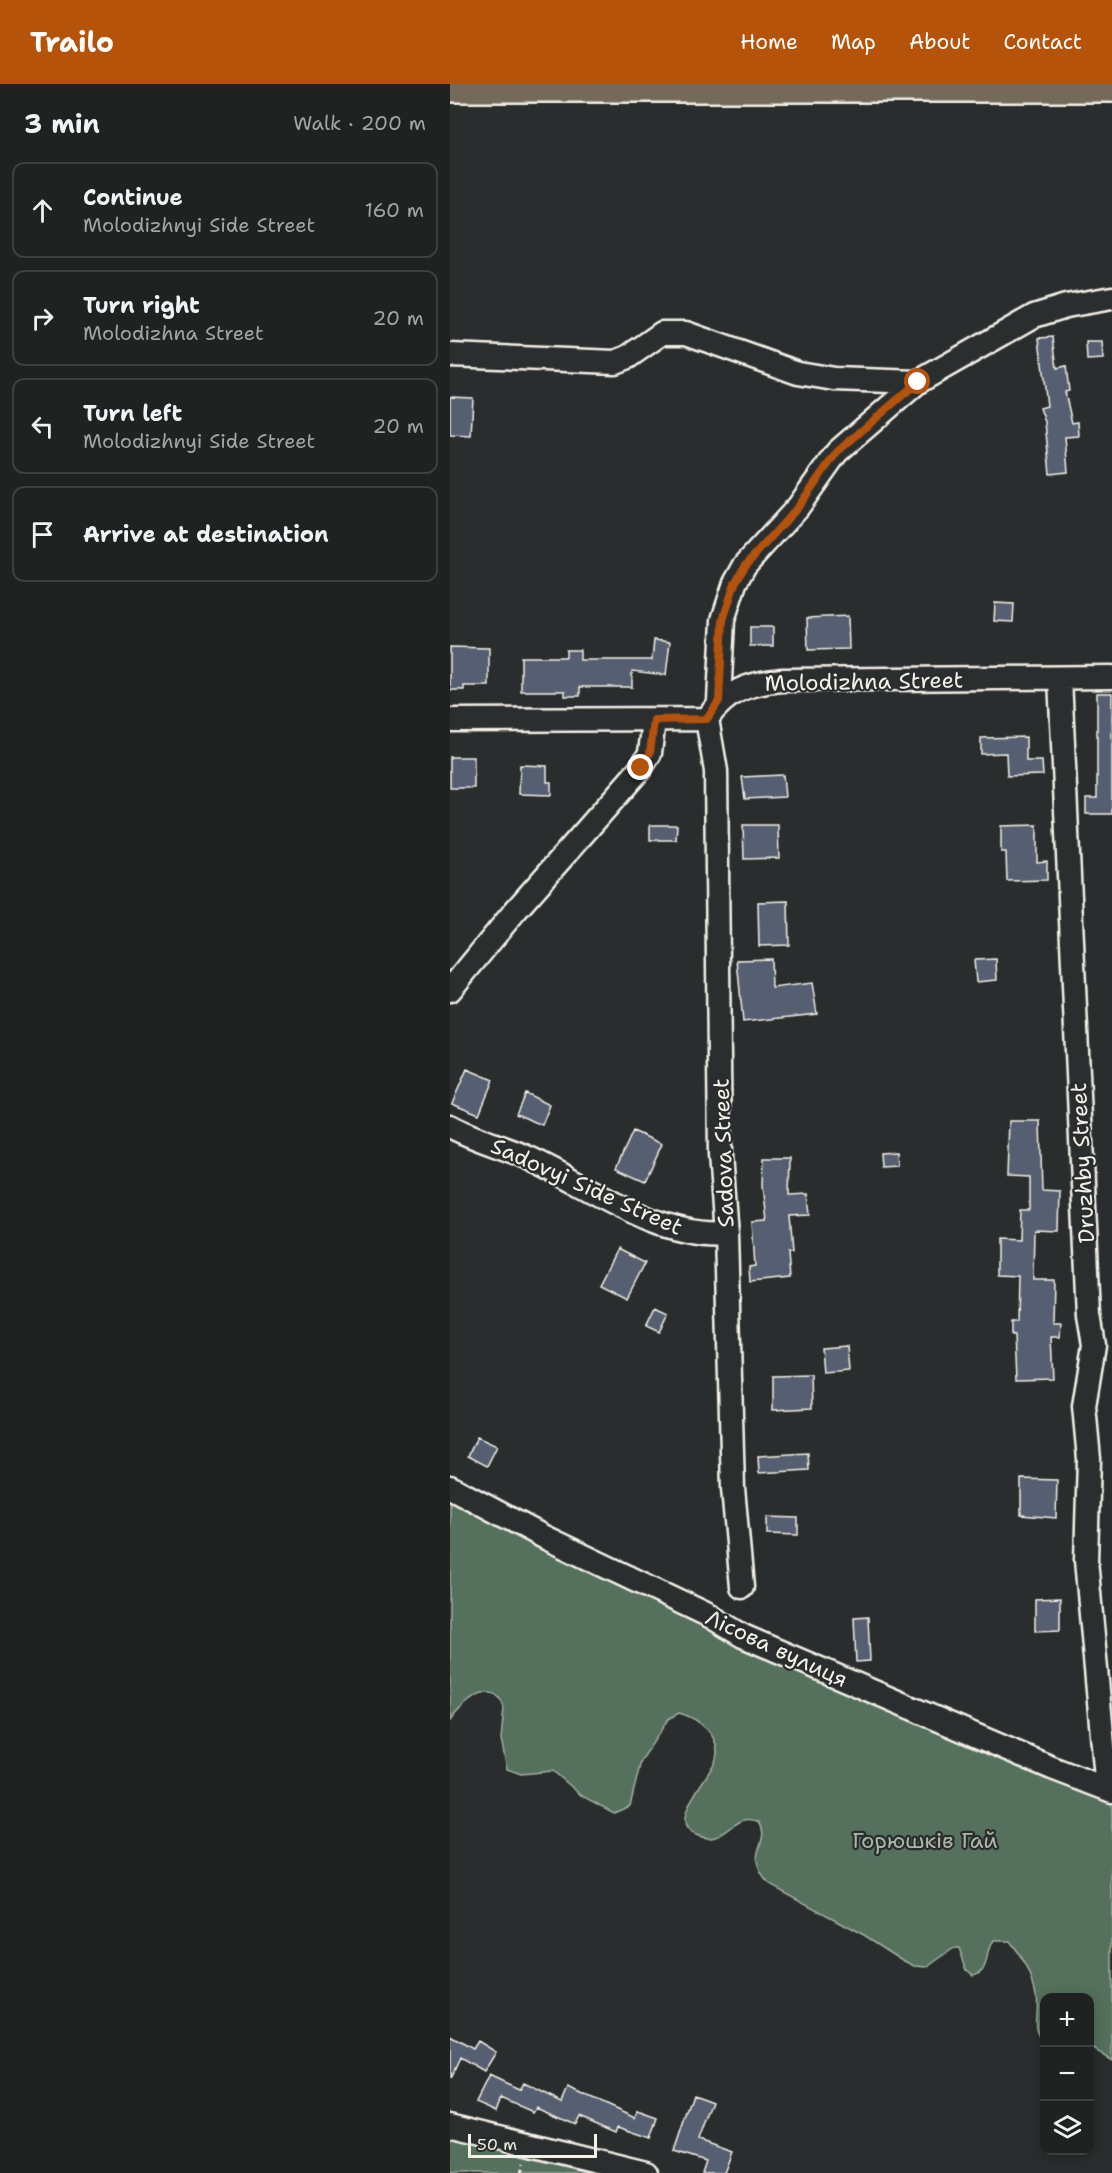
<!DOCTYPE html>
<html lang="en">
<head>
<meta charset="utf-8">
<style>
  :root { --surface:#202222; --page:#2d2f2f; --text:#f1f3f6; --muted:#a2a4a5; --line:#3d3f40; --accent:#b45309 }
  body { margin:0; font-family:"Shantell Sans",sans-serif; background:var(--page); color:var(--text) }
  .controls { position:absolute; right:18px; bottom:18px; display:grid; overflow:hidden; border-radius:12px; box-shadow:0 3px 15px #0003 }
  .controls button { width:54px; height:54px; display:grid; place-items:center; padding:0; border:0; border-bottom:2px solid var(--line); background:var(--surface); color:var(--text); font:30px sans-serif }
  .scale { position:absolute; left:18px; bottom:15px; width:129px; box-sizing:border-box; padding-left:6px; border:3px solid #f4f1e8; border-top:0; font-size:16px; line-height:21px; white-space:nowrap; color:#f4f1e8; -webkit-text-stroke:4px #2a2d2e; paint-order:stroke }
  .stop { position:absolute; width:18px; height:18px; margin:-14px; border:4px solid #b45309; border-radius:50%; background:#fff }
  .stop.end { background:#b45309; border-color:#fff; box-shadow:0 2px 6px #0008 }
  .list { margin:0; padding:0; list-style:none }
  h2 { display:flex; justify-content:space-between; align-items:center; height:78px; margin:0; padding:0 24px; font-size:26px }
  h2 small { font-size:20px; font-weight:400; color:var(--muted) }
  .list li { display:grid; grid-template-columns:39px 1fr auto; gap:18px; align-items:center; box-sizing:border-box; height:96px; margin:0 12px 12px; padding:0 12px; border:2px solid var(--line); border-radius:12px }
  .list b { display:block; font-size:22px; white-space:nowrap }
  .list p { margin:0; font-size:20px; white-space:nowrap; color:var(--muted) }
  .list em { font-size:20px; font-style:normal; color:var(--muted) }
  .icon { flex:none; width:33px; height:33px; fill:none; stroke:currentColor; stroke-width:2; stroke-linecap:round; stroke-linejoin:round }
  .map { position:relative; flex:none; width:662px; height:2089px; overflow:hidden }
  header { display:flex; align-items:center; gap:36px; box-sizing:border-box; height:84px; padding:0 30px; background:var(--accent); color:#fff }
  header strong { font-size:28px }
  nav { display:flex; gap:33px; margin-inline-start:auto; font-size:21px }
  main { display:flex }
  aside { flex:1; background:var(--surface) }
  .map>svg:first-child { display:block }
  .green { fill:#546f5d; stroke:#a4b0a2; stroke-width:1.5 }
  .building { fill:#575f71; stroke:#f4f1e8; stroke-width:1.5 }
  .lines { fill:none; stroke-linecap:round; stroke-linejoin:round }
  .minor-casing { stroke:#f4f1e8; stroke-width:27 }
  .highway-casing { stroke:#f4f1e8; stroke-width:38 }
  .path { stroke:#f4f1e8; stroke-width:3; stroke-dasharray:4.5 4.5; stroke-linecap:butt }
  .minor { stroke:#2a2d2e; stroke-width:22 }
  .highway { stroke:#746a5a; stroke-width:33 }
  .route { stroke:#b45309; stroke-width:8 }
  .labels { text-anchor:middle; stroke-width:4.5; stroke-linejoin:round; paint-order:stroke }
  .street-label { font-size:22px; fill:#f4f1e8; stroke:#2a2d2e }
  .park-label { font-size:22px; fill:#acb6a9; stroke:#2a2d2e }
</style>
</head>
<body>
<header>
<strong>Trailo</strong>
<nav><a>Home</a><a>Map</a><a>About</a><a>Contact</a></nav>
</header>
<main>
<aside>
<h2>3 min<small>Walk · 200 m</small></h2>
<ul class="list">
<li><svg class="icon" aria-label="ahead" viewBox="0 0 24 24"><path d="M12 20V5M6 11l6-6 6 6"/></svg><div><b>Continue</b><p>Molodizhnyi Side Street</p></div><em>160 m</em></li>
<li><svg class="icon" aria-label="right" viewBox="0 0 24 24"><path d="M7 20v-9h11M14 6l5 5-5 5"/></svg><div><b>Turn right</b><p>Molodizhna Street</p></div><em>20 m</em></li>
<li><svg class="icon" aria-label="left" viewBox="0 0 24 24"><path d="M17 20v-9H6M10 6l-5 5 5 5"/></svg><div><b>Turn left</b><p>Molodizhnyi Side Street</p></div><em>20 m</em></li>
<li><svg class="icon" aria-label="arrive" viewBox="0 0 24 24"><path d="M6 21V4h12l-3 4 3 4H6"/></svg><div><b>Arrive at destination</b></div></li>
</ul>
</aside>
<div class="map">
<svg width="662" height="2089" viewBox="0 0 662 2089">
  <rect width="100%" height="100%" fill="#2a2d2e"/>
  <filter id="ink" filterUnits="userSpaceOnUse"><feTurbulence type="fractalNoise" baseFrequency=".0167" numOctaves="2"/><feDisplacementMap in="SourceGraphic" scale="12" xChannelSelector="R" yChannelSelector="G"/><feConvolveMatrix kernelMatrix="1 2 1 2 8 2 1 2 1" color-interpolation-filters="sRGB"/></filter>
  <g filter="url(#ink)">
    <path class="green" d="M 0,1410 L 662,1706 L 662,1976 L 640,1963 L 640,1914 L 594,1914 L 594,1959 C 579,1943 589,1931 586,1911 C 583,1892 571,1871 559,1857 L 543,1857 C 534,1870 541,1886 523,1891 L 517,1886 L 509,1864 L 504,1864 L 477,1883 L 465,1882 L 453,1876 L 414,1851 L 319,1800 C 291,1769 323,1759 309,1738 C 281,1725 277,1768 242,1749 C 218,1735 262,1690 266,1675 C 272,1652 248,1634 229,1629 L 218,1635 L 191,1677 L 180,1722 L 164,1729 L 132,1712 L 103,1687 L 71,1690 L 57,1685 L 51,1655 L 54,1624 C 44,1590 10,1622 0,1637 Z
      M 0,2044 L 159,2089 L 0,2089 Z"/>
    <path class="building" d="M 603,253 L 607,284 L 616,282 L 619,307 L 615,308 L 622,339 L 628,338 L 629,352 L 615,353 L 618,388 L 600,390 L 595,338 L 590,324 L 597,322 L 589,254 Z
      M 636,258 L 652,258 L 653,275 L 637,276 Z
      M 0,313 L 23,314 L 21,352 L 0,351 Z
      M 545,519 L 564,520 L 563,538 L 544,537 Z
      M 398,532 L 399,565 L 358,566 L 357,534 Z
      M 300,543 L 323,543 L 323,562 L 300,562 Z
      M 204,556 L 220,558 L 216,591 L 182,587 L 182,603 L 130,603 L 130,612 L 115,612 L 115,607 L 71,607 L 71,573 L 116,573 L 116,566 L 130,566 L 130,576 L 202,576 Z
      M 0,563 L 39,564 L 39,602 L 14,602 L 14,606 L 0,606 Z
      M 647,609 L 662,609 L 662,730 L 636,730 L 636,714 L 647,714 Z
      M 576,653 L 576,677 L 592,677 L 593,691 L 557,692 L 556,669 L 531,670 L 531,654 Z
      M 0,673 L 24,673 L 24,704 L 0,704 Z
      M 70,681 L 97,682 L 97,698 L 101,698 L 101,711 L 69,710 Z
      M 333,691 L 335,713 L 295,715 L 292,693 Z
      M 200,741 L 227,741 L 226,756 L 200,756 Z
      M 293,741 L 328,741 L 329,774 L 294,775 Z
      M 587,741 L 587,778 L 597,777 L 597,796 L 557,797 L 556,768 L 551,768 L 551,742 Z
      M 338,817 L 339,861 L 309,862 L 308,818 Z
      M 321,875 L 322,904 L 362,899 L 367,930 L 293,938 L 287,876 Z
      M 546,875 L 547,896 L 526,898 L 524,876 Z
      M 17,985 L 43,996 L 29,1030 L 2,1019 Z
      M 75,1009 L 100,1021 L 92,1041 L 66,1030 Z
      M 559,1037 L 590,1037 L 592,1106 L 610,1107 L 609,1147 L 584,1146 L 583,1196 L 604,1196 L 603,1239 L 611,1239 L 610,1253 L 601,1253 L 603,1294 L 566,1295 L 564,1252 L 561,1252 L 561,1238 L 567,1238 L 568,1192 L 547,1191 L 547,1155 L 569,1156 L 570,1126 L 579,1126 L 579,1093 L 557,1092 Z
      M 183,1047 L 212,1060 L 195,1097 L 166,1084 Z
      M 446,1068 L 447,1082 L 431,1083 L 430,1069 Z
      M 314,1074 L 340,1074 L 339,1111 L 358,1110 L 360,1131 L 339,1132 L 342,1169 L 338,1169 L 340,1194 L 300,1198 L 299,1183 L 305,1182 L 302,1138 L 317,1137 L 313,1101 Z
      M 167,1165 L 195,1179 L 177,1214 L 149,1200 Z
      M 205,1223 L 218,1229 L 209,1248 L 196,1242 Z
      M 397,1262 L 399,1287 L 373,1289 L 371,1264 Z
      M 361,1291 L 362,1324 L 323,1326 L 323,1292 Z
      M 27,1353 L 47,1362 L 37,1382 L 18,1372 Z
      M 358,1369 L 359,1386 L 309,1389 L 308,1372 Z
      M 571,1395 L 607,1396 L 606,1434 L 571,1431 Z
      M 317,1433 L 348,1434 L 348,1451 L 317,1450 Z
      M 610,1514 L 610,1546 L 585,1547 L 585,1515 Z
      M 418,1533 L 420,1577 L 406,1578 L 404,1534 Z
      M 0,1952 L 23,1965 L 28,1957 L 46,1968 L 34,1988 L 10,1974 L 0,1996 Z
      M 39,1992 L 69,2006 L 73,1999 L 112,2018 L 118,2004 L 185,2034 L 188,2027 L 208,2034 L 201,2054 L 168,2043 L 166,2048 L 129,2032 L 125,2040 L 86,2023 L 83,2028 L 51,2014 L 46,2027 L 26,2018 Z
      M 243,2010 L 262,2017 L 248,2056 L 282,2068 L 274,2089 L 252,2089 L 256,2077 L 224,2067 Z"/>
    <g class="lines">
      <defs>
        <path id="minor" d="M 0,271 L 165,278 L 178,273 L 212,249 L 236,249 L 348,289 L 384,295 L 468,298 L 584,232 L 616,222 L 662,214
          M 610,594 L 639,1231 L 644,1261 L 634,1322 L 639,1375 L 636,1476 L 657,1705
          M 269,617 L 273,536 L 285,499 L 295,481 L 348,423 L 387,368 L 468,298
          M 257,635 L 266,687 L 270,1071 L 276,1149 L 283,1404 L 292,1503
          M 0,636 L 257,635 C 276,607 300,599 332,596 L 662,593
          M 0,906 L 65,827 L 191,684 L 200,669 L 204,636
          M 0,1042 C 25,1056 55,1063 81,1075 C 140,1102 209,1155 276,1149
          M 0,1403 L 94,1453 L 260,1532 L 293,1552 L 602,1684 L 662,1707
          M 0,2041 L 196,2089"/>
        <path id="highway" d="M 0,1 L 662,1"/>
      </defs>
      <use href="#minor" class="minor-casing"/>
      <use href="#highway" class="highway-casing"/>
      <path class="path" d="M 71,2089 L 74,2079"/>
      <use href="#minor" class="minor"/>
      <use href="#highway" class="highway"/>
    </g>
  </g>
  <g class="lines" filter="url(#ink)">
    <path class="route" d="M 191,684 L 200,669 L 204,636 L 257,635 L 269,617 L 273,536 L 285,499 L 295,482 L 348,423 L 387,368 L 468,298"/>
  </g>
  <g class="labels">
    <g class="street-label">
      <text transform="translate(414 597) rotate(-1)" y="8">Molodizhna Street</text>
      <text transform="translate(273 1069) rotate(-92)" y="8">Sadova Street</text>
      <text transform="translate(632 1079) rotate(-93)" y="8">Druzhby Street</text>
      <text transform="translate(137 1102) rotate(24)" y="8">Sadovyi Side Street</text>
      <text transform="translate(327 1564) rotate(25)" y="8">Лісова вулиця</text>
    </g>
    <g class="park-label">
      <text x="475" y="1764">Горюшків Гай</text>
    </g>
  </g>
</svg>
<div class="controls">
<button>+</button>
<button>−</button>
<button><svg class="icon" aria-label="layers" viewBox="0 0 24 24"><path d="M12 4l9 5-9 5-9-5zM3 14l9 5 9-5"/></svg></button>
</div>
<div class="scale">50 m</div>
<div class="stop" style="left:468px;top:298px"></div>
<div class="stop end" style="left:191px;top:684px"></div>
</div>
</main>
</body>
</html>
